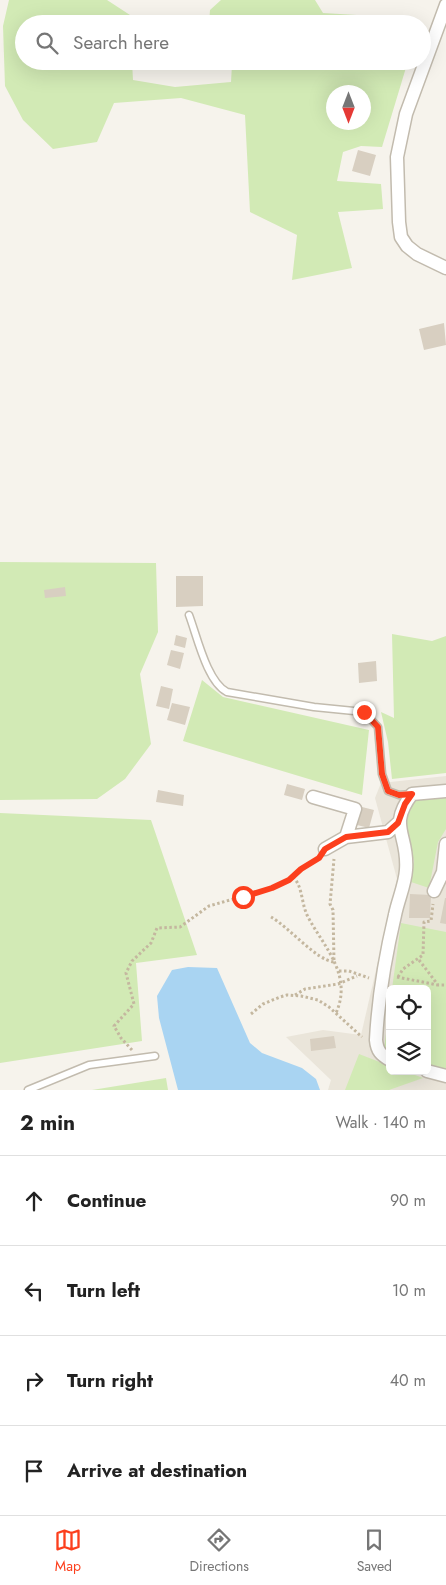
<!DOCTYPE html>
<html lang="en">
<head>
<meta charset="utf-8">
<style>
  :root { --surface:#fff; --page:#f6f6f6; --text:#222; --muted:#767676; --line:#e0e0e0; --accent:#fc3f1d }
  body { margin:0; font-family:Jost,sans-serif; background:var(--page); color:var(--text) }
  .controls { position:absolute; right:15px; bottom:15px; display:grid; overflow:hidden; border-radius:8px; box-shadow:0 5px 20px #0002 }
  .controls button { width:45px; height:45px; display:grid; place-items:center; padding:0; border:0; border-bottom:1px solid var(--line); background:var(--surface); color:var(--text); font:25px sans-serif }
  .compass { position:absolute; left:326px; top:85px; width:45px; height:45px; border-radius:50%; background:var(--surface); box-shadow:0 5px 20px #0002; rotate:180deg }
  .stop { position:absolute; width:15px; height:15px; margin:-11px; border:4px solid #fc3f1d; border-radius:50%; background:#fff }
  .stop.end { background:#fc3f1d; border-color:#fff; box-shadow:0 1px 5px #0008 }
  .list { margin:0; padding:0; list-style:none }
  h2 { display:flex; justify-content:space-between; align-items:center; height:65px; margin:0; padding:0 20px; font-size:21px }
  h2 small { font-size:16px; font-weight:400; color:var(--muted) }
  .list li { display:grid; grid-template-columns:32px 1fr auto; gap:15px; align-items:center; box-sizing:border-box; height:90px; padding:0 20px; border-top:1px solid var(--line) }
  .list b { display:block; font-size:19px; white-space:nowrap }
  .list em { font-size:16px; font-style:normal; color:var(--muted) }
  .icon { flex:none; width:28px; height:28px; fill:none; stroke:currentColor; stroke-width:2; stroke-linecap:round; stroke-linejoin:round }
  .map { position:relative; flex:none; width:446px; height:1090px; overflow:hidden }
  .search { position:absolute; background:var(--surface); box-shadow:0 5px 20px #0002; left:15px; right:15px; top:15px; height:55px; display:flex; align-items:center; gap:12px; box-sizing:border-box; padding:0 18px; border-radius:28px; color:var(--muted); font-size:19px }
  .sheet { height:425px; background:var(--surface) }
  nav { display:flex; justify-content:space-around; align-items:center; box-sizing:border-box; height:70px; border-top:1px solid var(--line); background:var(--surface); font-size:14px; color:var(--muted) }
  nav a { display:grid; justify-items:center; gap:2px }
  nav .on { color:var(--accent) }
  .map>svg:first-child { display:block }
  .residential { fill:#eae5da; fill-rule:evenodd }
  .green { fill:#d2eab5; fill-rule:evenodd }
  .water { fill:#a9d4f2 }
  .building { fill:#d8cfc1 }
  .lines { fill:none; stroke-linecap:round; stroke-linejoin:round }
  .service-casing { stroke:#c2bbae; stroke-width:9 }
  .minor-casing { stroke:#c2bbae; stroke-width:15 }
  .path { stroke:#c4b79f; stroke-width:3; stroke-dasharray:2.5 2.5; stroke-linecap:butt }
  .service { stroke:#fff; stroke-width:6 }
  .minor { stroke:#fff; stroke-width:12 }
  .route { stroke:#fc3f1d; stroke-width:6 }
</style>
</head>
<body>
<div class="map">
<svg width="446" height="1090" viewBox="0 0 446 1090">
  <rect width="100%" height="100%" fill="#f6f3ec"/>
  <path class="residential" d="M 446,776 L 446,1090 L 328,1090 L 331,1080 L 286,1037 L 323,1030 L 361,1035 L 397,879 L 375,798 L 381,783 ZM 390,989 L 427,989 L 427,1071 L 390,1071 Z"/>
  <path class="green" d="M 9,0 L 107,0 L 130,15 L 130,24 L 24,24 L 24,61 L 132,61 L 133,80 L 175,87 L 231,82 L 232,64 L 229,61 L 408,61 L 382,147 L 361,146 L 343,152 L 337,181 L 381,184 L 383,209 L 338,212 L 352,268 L 292,280 L 297,235 L 250,212 L 245,115 L 181,98 L 114,103 L 97,142 L 53,149 L 23,120 L 5,86 L 3,26 ZM 334,92 L 364,92 L 364,122 L 334,122 Z
    M 221,0 L 315,0 L 323,13 L 407,18 L 411,24 L 209,24 L 210,10 Z
    M 0,562 L 156,563 L 158,632 L 140,674 L 151,744 L 125,779 L 97,799 L 0,800 Z
    M 392,634 L 432,641 L 446,636 L 446,773 L 392,779 L 388,742 L 381,712 L 394,718 Z
    M 202,680 L 223,697 L 369,730 L 362,795 L 183,741 Z
    M 446,797 L 446,829 L 438,842 L 429,888 L 408,881 L 414,861 L 404,825 L 415,799 Z
    M 0,813 L 151,820 L 197,955 L 136,963 L 142,1041 L 0,1063 Z
    M 401,923 L 446,932 L 446,1079 L 427,1070 L 427,989 L 392,989 Z
    M 390,1006 L 390,1051 L 384,1048 Z
    M 359,1054 L 390,1066 L 390,1071 L 404,1071 L 423,1078 L 389,1090 L 345,1090 Z
    M 166,1078 L 168,1090 L 92,1090 Z"/>
  <path class="water" d="M 188,967 L 217,968 L 250,1043 L 262,1053 L 302,1068 L 316,1079 L 320,1090 L 178,1090 L 159,1018 L 157,996 L 172,970 Z"/>
  <path class="building" d="M 358,150 L 376,155 L 370,176 L 352,171 Z
    M 444,323 L 446,345 L 424,350 L 419,329 Z
    M 176,576 L 203,576 L 203,606 L 176,607 Z
    M 65,587 L 66,596 L 45,598 L 44,590 Z
    M 176,635 L 187,638 L 185,648 L 174,645 Z
    M 171,650 L 184,653 L 180,669 L 167,665 Z
    M 376,661 L 377,681 L 359,683 L 358,663 Z
    M 161,686 L 173,689 L 169,709 L 156,706 Z
    M 172,703 L 190,707 L 185,725 L 167,720 Z
    M 287,784 L 305,789 L 302,800 L 284,795 Z
    M 158,790 L 184,795 L 183,806 L 156,802 Z
    M 362,807 L 374,810 L 369,828 L 357,825 Z
    M 410,894 L 431,895 L 430,918 L 409,918 Z
    M 445,898 L 446,898 L 446,924 L 440,923 Z
    M 334,1036 L 336,1048 L 311,1051 L 310,1039 Z"/>
  <g class="lines">
    <defs>
      <path id="service" d="M 189,615 C 197,636 207,682 227,692 L 314,707 L 364,712 L 378,727 L 382,774 L 388,791 L 399,795 L 411,794
        M 28,1090 L 89,1065 L 155,1056"/>
      <path id="minor" d="M 446,5 L 406,114 L 397,157 L 399,222 L 401,237 L 407,246 L 417,254 L 446,268
        M 313,797 L 355,809 L 346,837
        M 325,849 L 346,837 L 388,832 L 398,823
        M 434,891 L 443,872 L 446,844
        M 390,1060 C 381,1055 377,1051 376,1040 C 378,1001 386,953 395,915 C 398,900 405,885 406,870 C 409,834 387,827 412,794 L 446,791
        M 427,1071 L 446,1076"/>
    </defs>
    <use href="#service" class="service-casing"/>
    <use href="#minor" class="minor-casing"/>
    <path class="path" d="M 293,877 C 303,886 301,904 308,917 C 324,947 353,975 336,1013
      M 271,917 C 290,928 316,960 334,962 L 333,910 L 330,904 L 334,859
      M 419,960 L 438,985 L 446,985
      M 339,971 L 349,971 L 369,978
      M 397,977 L 438,985
      M 398,977 L 403,969 L 423,955 L 424,922 L 431,921 L 433,904
      M 295,995 L 305,989 L 338,984 L 357,976
      M 251,1014 L 263,1004 L 280,997 L 287,995 L 301,996 L 318,1000 L 329,1007 L 362,1037
      M 132,1050 L 121,1038 L 114,1026 L 134,1004 L 126,973 L 132,961 L 151,943 L 157,928 L 180,927 L 209,906 L 272,888 L 289,880 L 301,869 L 316,859"/>
    <use href="#service" class="service"/>
    <use href="#minor" class="minor"/>
  </g>
  <g class="lines">
    <path class="route" d="M 243,897 L 272,888 L 289,880 L 301,869 L 319,858 L 325,849 L 346,837 L 388,832 L 398,823 L 405,804 L 412,794 L 399,795 L 388,791 L 382,774 L 378,727 L 364,712"/>
  </g>
</svg>
<div class="controls">
<button><svg class="icon" aria-label="locate" viewBox="0 0 24 24"><circle cx="12" cy="12" r="6"/><path d="M12 2v4M12 18v4M2 12h4M18 12h4"/></svg></button>
<button><svg class="icon" aria-label="layers" viewBox="0 0 24 24"><path d="M12 4l9 5-9 5-9-5zM3 14l9 5 9-5"/></svg></button>
</div>
<svg class="compass" viewBox="-18 -18 36 36"><path d="M0-13l5 13h-10z" fill="#e53935"/><path d="M0 13l5-13h-10z" fill="#767676"/></svg>
<div class="stop" style="left:243px;top:897px"></div>
<div class="stop end" style="left:364px;top:712px"></div>
<div class="search"><svg class="icon" aria-label="search" viewBox="0 0 24 24"><circle cx="10" cy="10" r="6"/><path d="M15 15l6 6"/></svg>Search here</div>
</div>
<section class="sheet">
<h2>2 min<small>Walk · 140 m</small></h2>
<ul class="list">
<li><svg class="icon" aria-label="ahead" viewBox="0 0 24 24"><path d="M12 20V5M6 11l6-6 6 6"/></svg><div><b>Continue</b></div><em>90 m</em></li>
<li><svg class="icon" aria-label="left" viewBox="0 0 24 24"><path d="M17 20v-9H6M10 6l-5 5 5 5"/></svg><div><b>Turn left</b></div><em>10 m</em></li>
<li><svg class="icon" aria-label="right" viewBox="0 0 24 24"><path d="M7 20v-9h11M14 6l5 5-5 5"/></svg><div><b>Turn right</b></div><em>40 m</em></li>
<li><svg class="icon" aria-label="arrive" viewBox="0 0 24 24"><path d="M6 21V4h12l-3 4 3 4H6"/></svg><div><b>Arrive at destination</b></div></li>
</ul>
</section>
<nav>
<a class="on"><svg class="icon" aria-label="map" viewBox="0 0 24 24"><path d="M3 6l6-2 6 2 6-2v14l-6 2-6-2-6 2zM9 4v14M15 6v14"/></svg>Map</a>
<a><svg class="icon" aria-label="directions" viewBox="0 0 24 24"><path d="M12 3l9 9-9 9-9-9zM9 14v-3h6M13 9l2 2-2 2"/></svg>Directions</a>
<a><svg class="icon" aria-label="saved" viewBox="0 0 24 24"><path d="M7 4h10v16l-5-4-5 4z"/></svg>Saved</a>
</nav>
</body>
</html>
